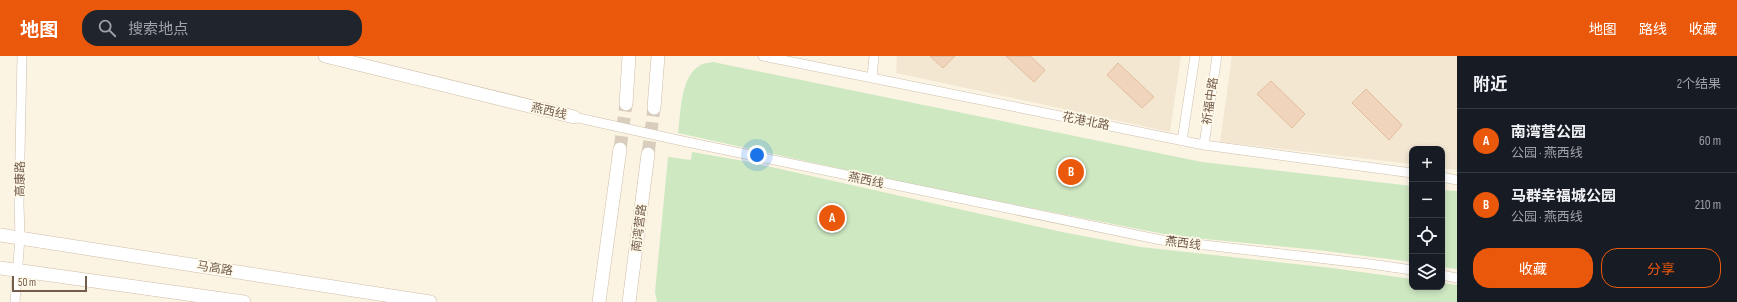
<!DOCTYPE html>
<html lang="zh">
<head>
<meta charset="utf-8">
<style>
  :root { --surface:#171b24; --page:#20242c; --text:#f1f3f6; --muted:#9ea1a6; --line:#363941; --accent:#ea580c }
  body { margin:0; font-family:"Sofia Sans Condensed","Noto Sans SC",sans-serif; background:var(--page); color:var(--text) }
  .controls { position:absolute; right:12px; bottom:12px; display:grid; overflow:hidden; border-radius:8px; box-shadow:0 2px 6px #0003 }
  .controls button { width:36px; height:36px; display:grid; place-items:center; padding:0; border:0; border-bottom:1px solid var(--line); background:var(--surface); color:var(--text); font:20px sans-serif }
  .scale { position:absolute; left:12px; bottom:10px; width:75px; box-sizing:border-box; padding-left:4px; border:2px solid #735c4a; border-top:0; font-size:11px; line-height:14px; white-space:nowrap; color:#735c4a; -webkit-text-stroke:3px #fef8e9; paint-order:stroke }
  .you { position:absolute; left:757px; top:99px; width:14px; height:14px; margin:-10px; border:3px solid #fff; border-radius:50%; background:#1a73e8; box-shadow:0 0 0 6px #1a73e833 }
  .badge { display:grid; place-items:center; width:26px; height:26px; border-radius:50%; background:var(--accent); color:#fff; font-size:13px; font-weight:700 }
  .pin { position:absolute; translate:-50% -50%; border:2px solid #fff; box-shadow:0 1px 4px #0006 }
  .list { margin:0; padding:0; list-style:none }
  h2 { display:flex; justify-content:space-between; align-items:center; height:52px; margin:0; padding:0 16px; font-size:17px }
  h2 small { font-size:13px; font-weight:400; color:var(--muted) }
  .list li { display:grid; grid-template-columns:26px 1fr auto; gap:12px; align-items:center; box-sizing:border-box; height:64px; padding:0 16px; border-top:1px solid var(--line) }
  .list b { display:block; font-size:15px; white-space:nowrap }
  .list p { margin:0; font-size:13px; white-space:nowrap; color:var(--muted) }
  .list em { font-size:13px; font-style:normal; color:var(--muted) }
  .actions { display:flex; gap:8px; padding:12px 16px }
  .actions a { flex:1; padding:9px 0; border:1px solid var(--accent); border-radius:16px; text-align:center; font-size:14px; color:var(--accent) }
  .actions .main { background:var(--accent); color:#fff }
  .icon { flex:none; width:22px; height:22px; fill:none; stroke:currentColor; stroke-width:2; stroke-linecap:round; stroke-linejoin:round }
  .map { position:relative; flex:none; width:1457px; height:246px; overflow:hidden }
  header { display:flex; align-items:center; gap:24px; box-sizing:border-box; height:56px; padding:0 20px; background:var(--accent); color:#fff }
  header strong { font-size:19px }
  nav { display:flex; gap:22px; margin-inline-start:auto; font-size:14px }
  .search { width:280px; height:36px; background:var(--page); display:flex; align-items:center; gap:10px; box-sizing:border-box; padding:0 14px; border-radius:16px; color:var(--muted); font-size:15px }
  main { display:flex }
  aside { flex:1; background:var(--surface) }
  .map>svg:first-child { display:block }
  .residential { fill:#f3e7d2 }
  .green { fill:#cee8c2 }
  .building { fill:#f0d5bc; stroke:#e2bd9d }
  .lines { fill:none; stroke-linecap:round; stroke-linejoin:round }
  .secondary-tunnel { stroke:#d9cebd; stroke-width:13; stroke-dasharray:13 6; stroke-linecap:butt }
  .street-casing { stroke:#cebfad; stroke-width:10 }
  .secondary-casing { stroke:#cfbda8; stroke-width:14 }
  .street { stroke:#fff; stroke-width:9 }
  .secondary { stroke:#fff; stroke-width:13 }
  .labels { text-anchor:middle; stroke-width:3.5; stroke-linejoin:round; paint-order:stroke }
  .street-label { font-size:12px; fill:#735c4a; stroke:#fef8e9 }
</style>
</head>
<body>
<header>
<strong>地图</strong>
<div class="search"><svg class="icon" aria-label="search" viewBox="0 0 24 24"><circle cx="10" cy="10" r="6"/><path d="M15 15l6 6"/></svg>搜索地点</div>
<nav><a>地图</a><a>路线</a><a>收藏</a></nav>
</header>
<main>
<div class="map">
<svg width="1457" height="246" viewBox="0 0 1457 246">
  <rect width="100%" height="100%" fill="#fbf4e3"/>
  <path class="residential" d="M 897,0 L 1181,0 L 1170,76 L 896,17 Z
    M 1232,0 L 1457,0 L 1457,114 L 1442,112 L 1442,93 L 1412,93 L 1412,108 L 1220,86 Z"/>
  <path class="green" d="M 713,6 L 1202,106 L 1412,130 L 1412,206 L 1318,194 L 1174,180 L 910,128 L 678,77 C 681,57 680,22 699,10 C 702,7 709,7 713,6 Z
    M 692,96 L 744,105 L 1062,176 L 1141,191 L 1332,212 L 1412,223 L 1412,231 L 1442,231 L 1442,227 L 1457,229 L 1457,246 L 657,246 L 655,236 L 668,101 L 691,104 Z
    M 1442,134 L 1457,135 L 1457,213 L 1442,211 Z"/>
  <path class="building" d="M 930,0 L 955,0 L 943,12 Z
    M 1006,0 L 1030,0 L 1045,14 L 1034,26 Z
    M 1118,7 L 1154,41 L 1142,52 L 1107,19 Z
    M 1271,25 L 1305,58 L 1292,72 L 1257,38 Z
    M 1366,33 L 1402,69 L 1389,84 L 1352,47 Z"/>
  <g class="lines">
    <path class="secondary-tunnel" d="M 620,93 L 626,48
      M 648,98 L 654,52"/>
    <defs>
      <path id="street" d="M 763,0 L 1204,89 L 1412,117
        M 872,22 L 874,0
        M 574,61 L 687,86 L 1161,184 L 1370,208 L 1412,214
        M 1182,85 L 1195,0
        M 1204,89 L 1217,0
        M 1442,121 L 1457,124
        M 1442,219 L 1457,222
        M 15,246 L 20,182 L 19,148 L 22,0"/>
      <path id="secondary" d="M 325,0 L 574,61
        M 626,48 L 629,0
        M 654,52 L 658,0
        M 0,179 L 430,246
        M 0,212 L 244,246
        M 599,246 L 620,93
        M 629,246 L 648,98"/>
    </defs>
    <use href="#street" class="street-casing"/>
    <use href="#secondary" class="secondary-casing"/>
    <use href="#street" class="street"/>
    <use href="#secondary" class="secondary"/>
  </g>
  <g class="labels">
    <g class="street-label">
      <text transform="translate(1210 45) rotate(-82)" y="4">祈福中路</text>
      <text transform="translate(549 55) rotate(13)" y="4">燕西线</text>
      <text transform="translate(1086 65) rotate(11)" y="4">花港北路</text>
      <text transform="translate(20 123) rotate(-89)" y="4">高康路</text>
      <text transform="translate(866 124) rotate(12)" y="4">燕西线</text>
      <text transform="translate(639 172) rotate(-83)" y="4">南湾营路</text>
      <text transform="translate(1183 187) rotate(7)" y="4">燕西线</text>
      <text transform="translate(215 212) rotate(9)" y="4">马高路</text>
    </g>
  </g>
</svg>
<div class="controls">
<button>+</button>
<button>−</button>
<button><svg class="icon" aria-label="locate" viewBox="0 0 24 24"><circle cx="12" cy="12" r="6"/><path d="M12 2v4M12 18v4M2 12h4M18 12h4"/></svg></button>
<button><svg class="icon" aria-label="layers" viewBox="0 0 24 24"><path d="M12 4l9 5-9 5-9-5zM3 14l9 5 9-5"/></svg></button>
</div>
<div class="scale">50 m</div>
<div class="you"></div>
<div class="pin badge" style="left:832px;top:162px">A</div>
<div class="pin badge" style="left:1071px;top:116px">B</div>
</div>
<aside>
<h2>附近<small>2个结果</small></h2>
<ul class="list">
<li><span class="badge">A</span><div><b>南湾营公园</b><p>公园 · 燕西线</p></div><em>60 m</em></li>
<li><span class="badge">B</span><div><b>马群幸福城公园</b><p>公园 · 燕西线</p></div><em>210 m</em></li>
</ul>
<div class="actions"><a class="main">收藏</a><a>分享</a></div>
</aside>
</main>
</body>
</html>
